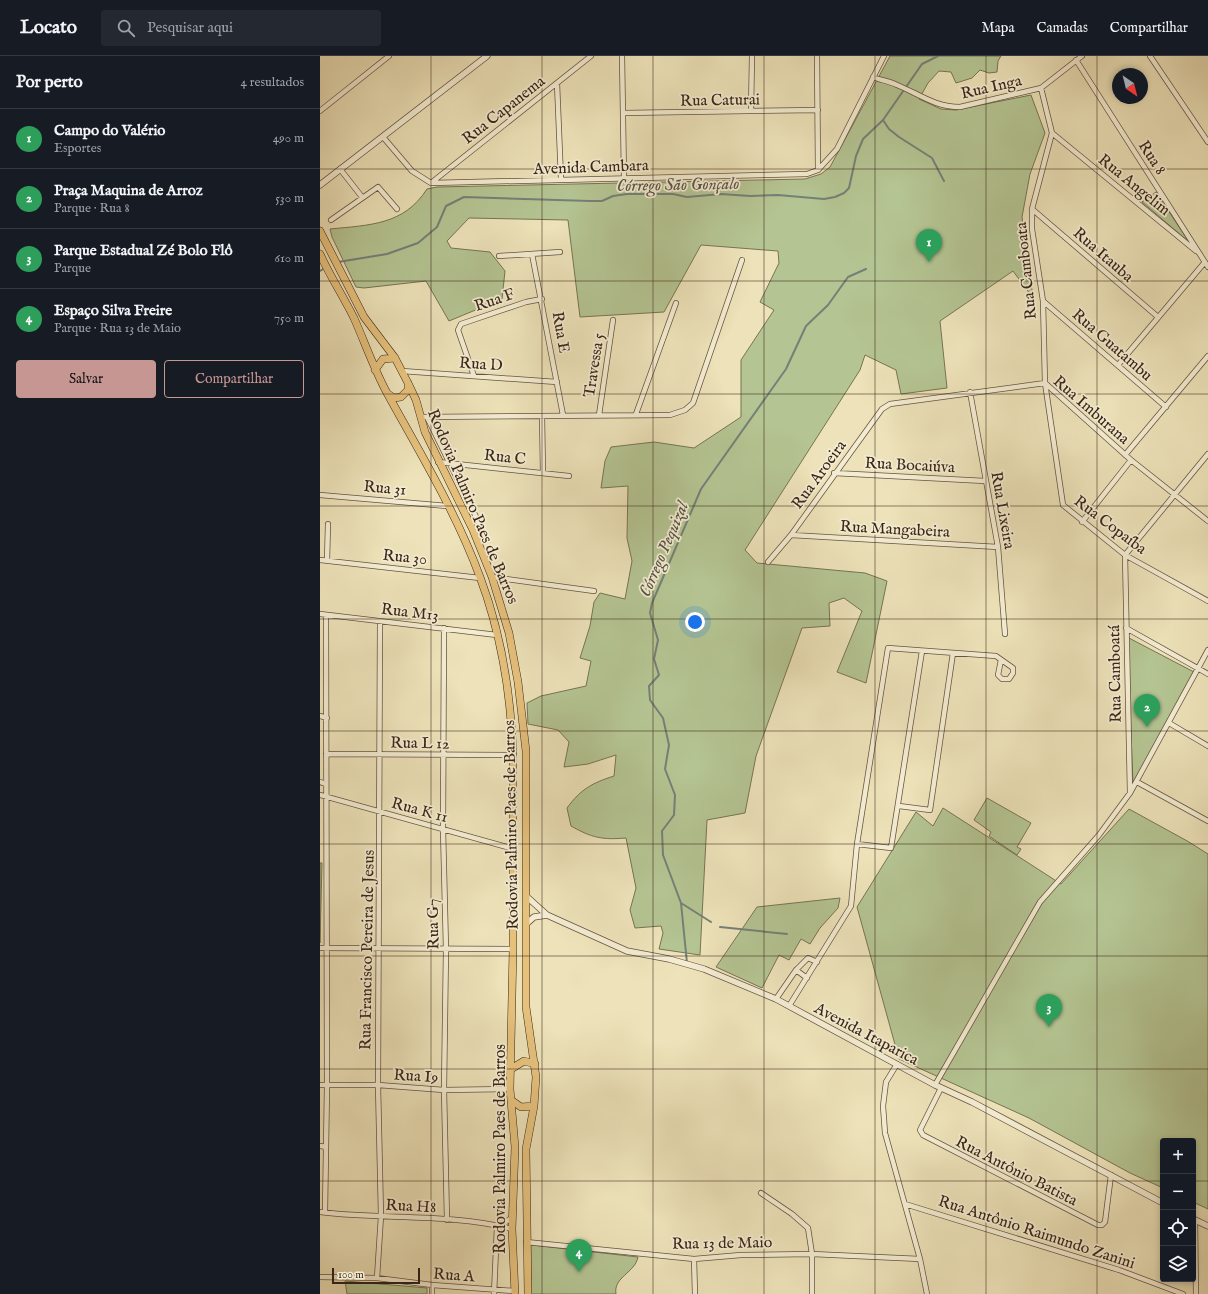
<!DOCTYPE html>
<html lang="pt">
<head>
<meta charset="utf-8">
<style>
  :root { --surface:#171b24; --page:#242831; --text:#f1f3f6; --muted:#9ea1a6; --line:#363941; --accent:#c59692 }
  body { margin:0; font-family:"IM FELL English",serif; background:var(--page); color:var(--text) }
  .controls { position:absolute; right:12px; bottom:12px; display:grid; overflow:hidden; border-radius:4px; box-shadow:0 2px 6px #0003 }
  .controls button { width:36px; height:36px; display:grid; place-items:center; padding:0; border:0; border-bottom:1px solid var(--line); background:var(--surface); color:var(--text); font:20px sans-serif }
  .compass { position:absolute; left:792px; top:12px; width:36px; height:36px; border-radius:50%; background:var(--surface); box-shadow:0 2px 6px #0003; rotate:145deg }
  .scale { position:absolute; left:12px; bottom:10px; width:88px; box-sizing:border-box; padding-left:4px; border:2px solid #3a2516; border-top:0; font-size:11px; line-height:14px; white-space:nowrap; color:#3a2516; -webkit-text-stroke:3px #f3ecd2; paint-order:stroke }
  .you { position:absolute; left:375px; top:566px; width:14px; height:14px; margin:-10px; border:3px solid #fff; border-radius:50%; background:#1a73e8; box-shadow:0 0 0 6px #1a73e833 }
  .badge { display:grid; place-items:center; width:26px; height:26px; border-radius:50%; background:var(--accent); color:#fff; font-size:13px; font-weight:700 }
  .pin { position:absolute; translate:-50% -33px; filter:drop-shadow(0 1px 2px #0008) }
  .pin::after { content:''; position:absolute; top:21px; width:14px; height:12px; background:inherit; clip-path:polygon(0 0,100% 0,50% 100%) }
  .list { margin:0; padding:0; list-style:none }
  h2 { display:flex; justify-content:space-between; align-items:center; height:52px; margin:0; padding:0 16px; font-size:17px }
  h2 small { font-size:13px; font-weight:400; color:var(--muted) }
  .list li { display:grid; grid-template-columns:26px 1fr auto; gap:12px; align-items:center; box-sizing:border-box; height:60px; padding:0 16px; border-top:1px solid var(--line) }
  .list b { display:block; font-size:15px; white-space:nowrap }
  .list p { margin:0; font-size:13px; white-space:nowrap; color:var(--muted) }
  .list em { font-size:13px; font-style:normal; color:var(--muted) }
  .actions { display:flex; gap:8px; padding:12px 16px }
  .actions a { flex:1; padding:9px 0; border:1px solid var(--accent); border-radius:4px; text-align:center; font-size:14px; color:var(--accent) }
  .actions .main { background:var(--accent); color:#111 }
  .icon { flex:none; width:22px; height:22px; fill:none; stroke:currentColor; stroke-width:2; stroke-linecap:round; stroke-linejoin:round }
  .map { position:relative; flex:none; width:888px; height:1238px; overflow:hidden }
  header { display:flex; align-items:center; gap:24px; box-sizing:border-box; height:56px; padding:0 20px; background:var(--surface); border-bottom:1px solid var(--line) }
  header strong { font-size:19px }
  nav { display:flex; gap:22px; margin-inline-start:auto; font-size:14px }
  .search { width:280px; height:36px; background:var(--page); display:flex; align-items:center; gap:10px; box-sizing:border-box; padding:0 14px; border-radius:4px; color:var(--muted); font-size:15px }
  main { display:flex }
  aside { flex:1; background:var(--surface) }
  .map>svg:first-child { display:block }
  .green { fill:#b4c492; stroke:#777454 }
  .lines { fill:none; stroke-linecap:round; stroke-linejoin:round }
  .stream { stroke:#758078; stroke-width:2 }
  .minor-casing { stroke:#67543f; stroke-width:6 }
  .tertiary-casing { stroke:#67543f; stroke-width:7 }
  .primary-casing { stroke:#3a2516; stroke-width:8 }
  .minor { stroke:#f3ecd2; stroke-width:4.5 }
  .tertiary { stroke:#f3ecd2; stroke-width:5.5 }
  .primary { stroke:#e6c17c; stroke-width:7 }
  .grid { fill:none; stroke:#3a2516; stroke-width:1; stroke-opacity:0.55 }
  .labels { text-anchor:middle; stroke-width:3.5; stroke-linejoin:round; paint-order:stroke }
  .street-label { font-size:16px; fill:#3a2516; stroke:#f3ecd2 }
  .water-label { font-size:17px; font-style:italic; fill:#585247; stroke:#f3ecd2 }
</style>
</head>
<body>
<header>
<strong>Locato</strong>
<div class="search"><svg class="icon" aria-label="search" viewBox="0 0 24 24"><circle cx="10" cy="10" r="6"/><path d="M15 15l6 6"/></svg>Pesquisar aqui</div>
<nav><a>Mapa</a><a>Camadas</a><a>Compartilhar</a></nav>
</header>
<main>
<aside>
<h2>Por perto<small>4 resultados</small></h2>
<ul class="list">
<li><span class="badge" style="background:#2e9e5b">1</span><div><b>Campo do Valério</b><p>Esportes</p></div><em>490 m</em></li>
<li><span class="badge" style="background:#2e9e5b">2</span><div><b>Praça Maquina de Arroz</b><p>Parque · Rua 8</p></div><em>530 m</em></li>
<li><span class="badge" style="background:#2e9e5b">3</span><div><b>Parque Estadual Zé Bolo Flô</b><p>Parque</p></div><em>610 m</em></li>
<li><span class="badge" style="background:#2e9e5b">4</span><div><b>Espaço Silva Freire</b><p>Parque · Rua 13 de Maio</p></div><em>750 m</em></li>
</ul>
<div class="actions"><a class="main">Salvar</a><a>Compartilhar</a></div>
</aside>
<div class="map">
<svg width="888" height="1238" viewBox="0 0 888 1238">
  <rect width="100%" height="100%" fill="#ede2b9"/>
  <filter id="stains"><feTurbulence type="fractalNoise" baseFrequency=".005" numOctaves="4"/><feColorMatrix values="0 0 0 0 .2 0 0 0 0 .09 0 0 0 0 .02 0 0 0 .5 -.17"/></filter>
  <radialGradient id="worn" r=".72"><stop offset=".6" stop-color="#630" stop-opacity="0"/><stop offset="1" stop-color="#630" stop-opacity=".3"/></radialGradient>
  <path class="green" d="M 570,0 L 681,0 L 678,5 L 677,16 L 669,17 L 660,14 L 652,22 L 636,27 L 631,16 L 619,15 L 608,27 L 599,43 L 621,53 L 636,54 L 711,39 L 725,77 L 710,118 L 702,161 L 713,242 L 693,215 L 620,265 L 627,332 L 581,338 L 576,314 L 545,299 L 540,314 L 425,494 L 437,507 L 545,517 L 567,525 L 546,627 L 517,616 L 542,555 L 524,542 L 509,547 L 510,570 L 482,572 L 436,700 L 425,757 L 387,764 L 380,899 L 339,893 L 343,877 L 341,870 L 315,872 L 310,854 L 316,832 L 306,782 C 283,784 272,782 251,770 L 247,752 C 261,733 272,727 294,720 L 296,699 L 268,708 L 244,711 L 249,686 L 238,674 L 208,668 L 207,647 L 221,640 L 266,630 L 271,605 L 260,602 L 270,570 L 274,546 L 280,537 L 305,543 L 312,505 L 307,482 L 308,430 L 281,432 L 285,405 L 291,391 L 334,386 L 374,392 L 421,361 L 421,304 L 454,254 L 440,246 L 459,207 L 458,195 L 381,189 L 344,256 L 260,261 L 248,164 L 149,162 L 127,185 L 131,192 L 170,196 L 185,215 L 182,243 L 129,265 L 106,225 L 44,232 L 36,231 L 12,181 L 10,173 C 50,169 84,169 107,133 L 117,131 L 485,123 L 501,118 L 510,111 Z
    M 836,136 L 869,186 L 822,146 Z
    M 807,581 L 874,616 L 813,727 Z
    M 667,742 L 711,767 L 697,791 L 701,793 L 697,799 L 669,780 L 671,776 L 654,764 Z
    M 623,752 L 741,828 L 809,753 L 869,786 L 888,798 L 888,1153 L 873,1146 L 873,1085 L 843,1085 L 843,1132 L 810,1117 L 709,1062 L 579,1003 L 537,851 L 596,756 L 613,770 Z
    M 0,807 L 2,807 L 0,887 Z
    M 520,842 L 518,852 L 500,872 L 490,888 L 481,883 L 469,904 L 459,899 L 442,932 L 396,911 L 437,851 Z
    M 211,1189 L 212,1189 L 318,1201 C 315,1217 293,1221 296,1238 L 211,1238 L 210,1190 Z
    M 25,1225 L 107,1232 L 107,1238 L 27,1238 Z"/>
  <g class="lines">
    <path class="stream" d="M 563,64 L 569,73 L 579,81 L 612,102 L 624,125
      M 18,206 L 67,198 L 98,187 L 117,171 L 126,150 L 144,141 L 270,145 L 282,145 L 293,140 L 307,138 L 353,138 L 367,141 L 401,138 L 430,140 L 458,139 L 504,143 L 515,141 L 524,137 L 529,132 L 536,100 L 543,83 L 563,64 L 602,8 L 618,0
      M 0,215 L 5,212
      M 361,847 L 391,866
      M 400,871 L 467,878
      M 367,907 L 361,847 L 343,799 L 342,775 L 354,759 L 355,739 L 345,713 L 349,689 L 343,662 L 330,644 L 329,630 L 339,619 L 334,603 L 338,584 L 330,557 L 332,547 L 381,433 L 466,313 L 486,270 L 508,249 L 528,221 L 546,213"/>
    <defs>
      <path id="minor" d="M 302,0 L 304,121
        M 497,0 L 498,114
        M 830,0 L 888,86
        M 756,4 L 888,211
        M 553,21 C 560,24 569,25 577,29 C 599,38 615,51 640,51 L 721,32 L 762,0
        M 237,27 L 241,123
        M 721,32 L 732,77 L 712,153 L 712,173 L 723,245 L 725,327 L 743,449 L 805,499 L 888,545
        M 0,55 L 69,0
        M 431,55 L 432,0
        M 303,57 L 498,54
        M 732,77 L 876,195
        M 63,81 L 92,115 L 111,127 L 487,118 L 498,114 L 517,93 L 564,0
        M 20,113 L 42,141
        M 111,127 L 271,0
        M 712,153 L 838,261
        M 11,164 L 58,131 L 77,153
        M 212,198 L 243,359
        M 179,200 L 240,196
        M 723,245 L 846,351
        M 798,309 L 885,206
        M 82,315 L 237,326
        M 154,320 L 138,274 L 141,268 L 206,246 L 222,243
        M 650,336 L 678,491 L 685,578
        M 316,358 L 356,247
        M 279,359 L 293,264
        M 222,360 L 223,417
        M 101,361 L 350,359 L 365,354 L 373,347 L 422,204
        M 107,361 L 162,473
        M 805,399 L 888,300
        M 118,406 L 249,420
        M 514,417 L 665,425
        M 0,439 L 127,450
        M 762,466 L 811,404
        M 471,479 L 678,491
        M 805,499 L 810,737
        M 805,499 L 888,398
        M 0,504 L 160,522
        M 7,505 L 8,468
        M 448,506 L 471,479 L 562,353 L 570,348 L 725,327 L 811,404 L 888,465
        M 172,521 L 274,535
        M 0,558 L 177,579
        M 124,572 L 123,773 L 126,893 L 124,1034 L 127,1164
        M 806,572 L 888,618
        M 0,660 L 7,662
        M 849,667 L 888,690
        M 6,698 L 193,699
        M 0,726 L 6,728
        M 817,726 L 888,765
        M 0,739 L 194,793
        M 579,750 L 610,754 L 633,597
        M 537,788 L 571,792 L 602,595
        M 0,892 L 193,893
        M 476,914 L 488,902 L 497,906
        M 456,943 L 476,914 L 487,922
        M 469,950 L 531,850 L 537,788 L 568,592 L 676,600 L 693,612 L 693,617 L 689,623 L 682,623 L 678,619 L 681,604
        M 577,1008 L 566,1026 L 563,1050 L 565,1077 L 600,1203 L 607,1238
        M 0,1029 L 58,1029 L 124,1034 L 190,1033
        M 615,1029 L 720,846 L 779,779 L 810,737 L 888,594
        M 621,1032 L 600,1074 L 603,1079 L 778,1169 L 782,1169 L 785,1166 L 791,1119
        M 0,1090 L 6,1091
        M 441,1137 L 472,1158 L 488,1172 L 492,1198 L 492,1238
        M 585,1148 L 799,1214 L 863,1238
        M 0,1156 C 63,1164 130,1157 192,1173
        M 5,1156 L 7,1030 L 6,559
        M 875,1164 L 876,1238
        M 180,1170 L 193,1161
        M 206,1186 L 374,1203 L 421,1199 L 492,1198 L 600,1203
        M 374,1203 L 375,1238
        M 0,1221 L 57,1222 L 112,1229 L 195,1235
        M 57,1222 L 61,1160 L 58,1029 L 60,565
        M 112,1229 L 112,1238
        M 174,1238 L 177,1170"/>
      <path id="tertiary" d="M 0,129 L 167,0
        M 206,840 L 227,859 L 307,895 L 349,903 L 384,913 L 456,943 L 615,1029 L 652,1046 L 843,1147
        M 206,868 L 214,861 L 227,859
        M 873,1163 L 888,1170"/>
      <path id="primary" d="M 0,175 L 44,261 L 75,302 L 88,327 L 96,344 L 105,376 L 153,474 L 172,521 L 189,577 L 198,626 L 206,695 L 206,951 L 216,1021 L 214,1050 L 206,1093 L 208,1238
        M 0,198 C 10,220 23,240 34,262 C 45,287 54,313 67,337 C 100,397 136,456 160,521 C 181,577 191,639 193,699 L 193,893 L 190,1033 L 195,1091 L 192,1173 L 195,1238
        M 55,314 L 63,303 L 75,302
        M 68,338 L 74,342 L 81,341 L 88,334 L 88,327
        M 191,1013 L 204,1005 L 215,1008
        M 191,1044 L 201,1051 L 214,1050"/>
    </defs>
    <use href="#minor" class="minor-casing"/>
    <use href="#tertiary" class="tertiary-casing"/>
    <use href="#primary" class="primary-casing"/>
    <use href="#minor" class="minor"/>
    <use href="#tertiary" class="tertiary"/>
    <use href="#primary" class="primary"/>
  </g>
  <path class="grid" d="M 111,0 L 111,1238M 222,0 L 222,1238M 333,0 L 333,1238M 444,0 L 444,1238M 555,0 L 555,1238M 666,0 L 666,1238M 777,0 L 777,1238M 0,113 L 888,113M 0,225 L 888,225M 0,338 L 888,338M 0,450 L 888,450M 0,563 L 888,563M 0,675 L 888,675M 0,788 L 888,788M 0,900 L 888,900M 0,1013 L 888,1013M 0,1125 L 843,1125M 873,1125 L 888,1125"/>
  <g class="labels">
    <g class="street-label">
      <text transform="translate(671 30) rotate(-13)" y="6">Rua Inga</text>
      <text transform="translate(400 43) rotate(-1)" y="6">Rua Caturai</text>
      <text transform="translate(183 53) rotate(-38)" y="6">Rua Capanema</text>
      <text transform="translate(833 101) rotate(57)" y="6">Rua 8</text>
      <text transform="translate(271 110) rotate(-2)" y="6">Avenida Cambara</text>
      <text transform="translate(815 128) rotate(39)" y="6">Rua Angelim</text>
      <text transform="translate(784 198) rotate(41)" y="6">Rua Itauba</text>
      <text transform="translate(705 215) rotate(-96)" y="6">Rua Camboata</text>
      <text transform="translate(174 243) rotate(-19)" y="6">Rua F</text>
      <text transform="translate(242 276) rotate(80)" y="6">Rua E</text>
      <text transform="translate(793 288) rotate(41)" y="6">Rua Guatambu</text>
      <text transform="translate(161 307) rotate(4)" y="6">Rua D</text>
      <text transform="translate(273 309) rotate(-81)" y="6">Travessa 5</text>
      <text transform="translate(772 353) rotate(41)" y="6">Rua Imburana</text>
      <text transform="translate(185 400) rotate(6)" y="6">Rua C</text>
      <text transform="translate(590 408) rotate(3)" y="6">Rua Bocaiúva</text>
      <text transform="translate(498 418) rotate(-54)" y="6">Rua Aroeira</text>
      <text transform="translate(65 431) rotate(5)" y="6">Rua 31</text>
      <text transform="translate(154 450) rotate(67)" y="6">Rodovia Palmiro Paes de Barros</text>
      <text transform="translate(684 454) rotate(80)" y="6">Rua Lixeira</text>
      <text transform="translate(791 468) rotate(37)" y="6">Rua Copaíba</text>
      <text transform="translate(575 472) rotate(3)" y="6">Rua Mangabeira</text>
      <text transform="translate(85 500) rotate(6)" y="6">Rua 30</text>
      <text transform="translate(90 555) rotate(7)" y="6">Rua M13</text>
      <text transform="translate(794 618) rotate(-91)" y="6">Rua Camboatá</text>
      <text transform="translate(100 686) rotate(1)" y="6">Rua L 12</text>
      <text transform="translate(100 753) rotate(15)" y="6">Rua K 11</text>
      <text transform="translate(190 769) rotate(-91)" y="6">Rodovia Palmiro Paes de Barros</text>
      <text transform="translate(112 868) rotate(-91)" y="6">Rua G7</text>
      <text transform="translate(46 894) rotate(-89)" y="6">Rua Francisco Pereira de Jesus</text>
      <text transform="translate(547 977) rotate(28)" y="6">Avenida Itaparica</text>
      <text transform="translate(96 1019) rotate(4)" y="6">Rua I9</text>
      <text transform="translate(179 1093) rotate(-90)" y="6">Rodovia Palmiro Paes de Barros</text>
      <text transform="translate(697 1114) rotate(27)" y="6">Rua Antônio Batista</text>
      <text transform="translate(91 1149) rotate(3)" y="6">Rua H8</text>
      <text transform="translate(717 1175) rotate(18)" y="6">Rua Antônio Raimundo Zanini</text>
      <text transform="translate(402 1186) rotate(-1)" y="6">Rua 13 de Maio</text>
      <text transform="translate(134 1218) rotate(4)" y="6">Rua A</text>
    </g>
    <g class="water-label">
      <text transform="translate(358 128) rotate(-1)" y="6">Córrego São Gonçalo</text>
      <text transform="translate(343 493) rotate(-67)" y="6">Córrego Pequizal</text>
    </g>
  </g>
  <rect width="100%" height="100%" filter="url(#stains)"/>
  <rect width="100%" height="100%" fill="url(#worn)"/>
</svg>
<div class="controls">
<button>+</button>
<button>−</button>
<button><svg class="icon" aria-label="locate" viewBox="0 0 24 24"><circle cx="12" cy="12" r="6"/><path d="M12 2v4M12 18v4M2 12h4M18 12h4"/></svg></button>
<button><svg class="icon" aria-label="layers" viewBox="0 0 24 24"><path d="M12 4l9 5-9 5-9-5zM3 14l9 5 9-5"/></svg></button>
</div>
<svg class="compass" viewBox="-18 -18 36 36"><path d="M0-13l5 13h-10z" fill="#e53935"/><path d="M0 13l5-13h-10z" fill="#9ea1a6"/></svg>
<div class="scale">100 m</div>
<div class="you"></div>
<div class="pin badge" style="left:609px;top:206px;background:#2e9e5b">1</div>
<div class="pin badge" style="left:827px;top:671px;background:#2e9e5b">2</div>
<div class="pin badge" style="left:729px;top:971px;background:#2e9e5b">3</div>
<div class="pin badge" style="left:259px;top:1216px;background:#2e9e5b">4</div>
</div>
</main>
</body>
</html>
